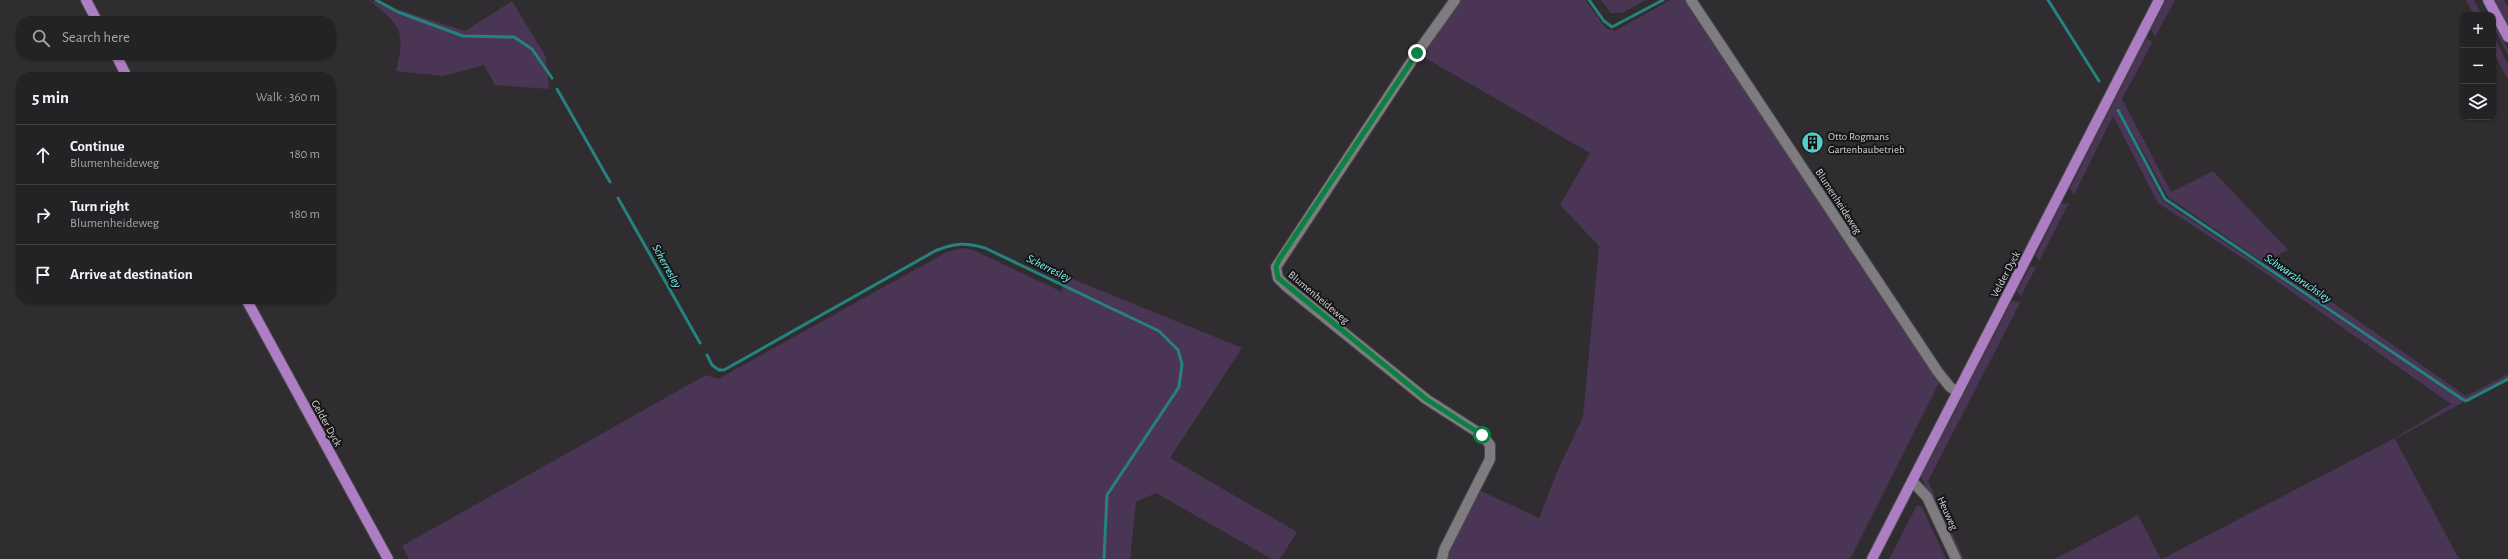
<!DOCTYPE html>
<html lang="en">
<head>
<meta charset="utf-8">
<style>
  :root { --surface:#232224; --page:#2f2f31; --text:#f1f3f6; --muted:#a3a4a6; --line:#403f41 }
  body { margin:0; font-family:"Alegreya Sans",sans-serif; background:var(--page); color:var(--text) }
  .controls { position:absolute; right:12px; top:12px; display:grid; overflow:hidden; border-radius:8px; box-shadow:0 1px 3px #0004 }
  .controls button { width:36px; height:36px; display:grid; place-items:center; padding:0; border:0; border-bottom:1px solid var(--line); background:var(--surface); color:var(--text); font:20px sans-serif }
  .stop { position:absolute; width:12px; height:12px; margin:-9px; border:3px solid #0b8043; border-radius:50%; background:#fff }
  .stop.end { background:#0b8043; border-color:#fff; box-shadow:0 1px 4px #0008 }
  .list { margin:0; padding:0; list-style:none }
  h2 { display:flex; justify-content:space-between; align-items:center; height:52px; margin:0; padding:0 16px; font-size:17px }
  h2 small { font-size:13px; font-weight:400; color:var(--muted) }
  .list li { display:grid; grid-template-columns:26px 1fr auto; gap:12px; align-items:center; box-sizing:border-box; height:60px; padding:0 16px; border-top:1px solid var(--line) }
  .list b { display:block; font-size:15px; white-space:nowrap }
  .list p { margin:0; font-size:13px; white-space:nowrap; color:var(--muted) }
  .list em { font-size:13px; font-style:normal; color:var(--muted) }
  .icon { flex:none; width:22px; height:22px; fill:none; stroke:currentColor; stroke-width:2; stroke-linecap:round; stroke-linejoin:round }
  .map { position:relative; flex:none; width:2508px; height:559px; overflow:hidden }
  .search { position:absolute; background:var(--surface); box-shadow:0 1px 3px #0004; left:16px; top:16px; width:320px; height:44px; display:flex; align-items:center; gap:10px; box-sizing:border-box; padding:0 14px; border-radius:16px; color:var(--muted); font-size:15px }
  .panel { position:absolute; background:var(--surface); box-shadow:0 1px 3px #0004; left:16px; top:72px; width:320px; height:232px; border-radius:16px }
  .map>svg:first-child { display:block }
  .green { fill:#4a3555 }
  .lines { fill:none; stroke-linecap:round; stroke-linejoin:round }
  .stream { stroke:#25827e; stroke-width:3 }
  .minor-casing { stroke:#4c4a4d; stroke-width:12 }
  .major-casing { stroke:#4c4a4d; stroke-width:12 }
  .minor { stroke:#7f7c81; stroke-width:10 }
  .major { stroke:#ad7ec3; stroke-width:10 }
  .route { stroke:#0b8043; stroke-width:5 }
  .labels { text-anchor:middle; stroke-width:4; stroke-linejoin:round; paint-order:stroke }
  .poi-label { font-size:11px; fill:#d5d4d6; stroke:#161517; text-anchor:start }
  .street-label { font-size:11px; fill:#d5d4d6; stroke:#161517 }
  .water-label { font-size:12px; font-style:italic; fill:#77f7f1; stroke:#161517 }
</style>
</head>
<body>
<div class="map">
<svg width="2508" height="559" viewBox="0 0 2508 559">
  <rect width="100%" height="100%" fill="#2f2d30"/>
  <path class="green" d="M 369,0 L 465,31 L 512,1 L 546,57 L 549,89 L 495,85 L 484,65 L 443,76 L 396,71 C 406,30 401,26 369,0 Z
    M 1459,0 L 1585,0 L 1606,28 L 1615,31 L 1670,0 L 1688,0 L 1940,381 L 1850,559 L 1446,559 L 1479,490 L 1539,518 L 1557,472 L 1583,417 L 1599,246 L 1560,205 L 1590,153 L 1420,55 Z
    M 1601,0 L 1646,0 L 1622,13 L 1611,13 Z
    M 2166,0 L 2175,0 L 2155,37 L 2151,29 Z
    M 2466,0 L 2474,0 L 2482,15 L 2474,15 Z
    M 2494,0 L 2504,0 L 2508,8 L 2508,27 Z
    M 2493,20 L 2508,49 L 2508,55 L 2493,26 Z
    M 2493,35 L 2508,64 L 2508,80 L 2493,51 Z
    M 2146,39 L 2150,40 L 2152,43 L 2122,99 L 2171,192 L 2213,171 L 2288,250 L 2268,261 L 2320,294 L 2466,396 L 2508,374 L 2508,378 L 2467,400 L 2462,399 L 2168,197 L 2118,107 L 2116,109 L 2163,201 L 2464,402 L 2395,439 L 2459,559 L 2162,559 L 2395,438 L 2451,404 L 2261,270 L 2158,203 L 2113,116 L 2074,195 L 2070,188 Z
    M 2069,203 L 2039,261 L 2036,255 L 2061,204 Z
    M 963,248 L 973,250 L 1062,292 L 1063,275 L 1242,348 L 1170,458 L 1297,532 L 1280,559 L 1272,559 L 1156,493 L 1136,502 L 1130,559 L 409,559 L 402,546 L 706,375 L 718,379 L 947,252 Z
    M 2030,267 L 2036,267 L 2021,296 L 2017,291 Z
    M 2015,301 L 2020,303 L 1928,481 L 1964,559 L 1959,559 L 1921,477 L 2011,302 Z
    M 1917,505 L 1922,507 L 1946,559 L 1889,559 Z
    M 2138,515 L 2161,559 L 2055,559 Z"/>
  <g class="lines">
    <path class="stream" d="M 376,0 L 398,12 L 463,36 L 514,37 L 532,49 L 552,78
      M 1589,0 L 1604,21 L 1612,27 L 1663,0
      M 2048,0 L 2099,81
      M 557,89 L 610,182
      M 2118,110 L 2165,199 L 2462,399 L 2466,401 L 2508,379
      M 618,198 L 700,343
      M 707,355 L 712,365 L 719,370 L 724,370 L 935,251 C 954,243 966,242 985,248 L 1159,331 L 1178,350 L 1182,364 L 1179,387 L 1107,495 L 1104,559"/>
    <defs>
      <path id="minor" d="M 1691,0 L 1938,372 L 1950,387 L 1958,392
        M 1912,481 L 1927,497 L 1956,559
        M 1442,559 L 1444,550 L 1490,459 L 1490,445 L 1482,435 L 1426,399 L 1286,286 L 1278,278 L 1276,267 L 1417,53 L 1455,0"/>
      <path id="major" d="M 86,0 L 97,21
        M 2488,0 L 2508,37
        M 116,55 L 127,77
        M 246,299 L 388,559
        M 1872,559 L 2159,0"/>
    </defs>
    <use href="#minor" class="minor-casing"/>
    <use href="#major" class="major-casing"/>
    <use href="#minor" class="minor"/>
    <use href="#major" class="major"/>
  </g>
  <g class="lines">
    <path class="route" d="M 1417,53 L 1279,260 L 1276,267 L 1278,278 L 1426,399 L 1482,435"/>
  </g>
  <defs>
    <symbol id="building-disc" viewBox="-11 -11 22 22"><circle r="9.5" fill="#54cdc8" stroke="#161517"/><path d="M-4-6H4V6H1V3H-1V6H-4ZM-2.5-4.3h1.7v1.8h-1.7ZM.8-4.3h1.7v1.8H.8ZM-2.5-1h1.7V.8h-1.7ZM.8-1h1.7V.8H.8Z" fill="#111"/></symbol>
  </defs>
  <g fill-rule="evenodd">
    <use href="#building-disc" x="1800" y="130" width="25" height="25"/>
  </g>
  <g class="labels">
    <g class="poi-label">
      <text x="1828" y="140">Otto Rogmans<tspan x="1828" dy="13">Gartenbaubetrieb</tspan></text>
    </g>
    <g class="street-label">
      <text transform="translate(1839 201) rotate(57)" y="4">Blumenheideweg</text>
      <text transform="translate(2005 274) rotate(-62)" y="4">Velder Dyck</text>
      <text transform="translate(1319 297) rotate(40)" y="4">Blumenheideweg</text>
      <text transform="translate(327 423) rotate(61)" y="4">Gelder Dyck</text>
      <text transform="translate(1948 513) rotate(65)" y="4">Heuweg</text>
    </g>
    <g class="water-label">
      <text transform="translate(667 266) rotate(61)" y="4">Scherresley</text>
      <text transform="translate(1049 268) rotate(26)" y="4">Scherresley</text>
      <text transform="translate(2298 278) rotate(34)" y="4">Schwarzbruchsley</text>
    </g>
  </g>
</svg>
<div class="controls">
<button>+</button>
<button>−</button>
<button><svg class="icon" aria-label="layers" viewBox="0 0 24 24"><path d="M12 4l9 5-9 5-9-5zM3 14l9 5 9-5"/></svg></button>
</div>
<div class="stop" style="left:1482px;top:435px"></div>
<div class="stop end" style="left:1417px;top:53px"></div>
<div class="search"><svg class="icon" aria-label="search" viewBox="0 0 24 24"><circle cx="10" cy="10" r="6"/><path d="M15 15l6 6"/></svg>Search here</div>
<section class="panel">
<h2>5 min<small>Walk · 360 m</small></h2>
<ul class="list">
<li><svg class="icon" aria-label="ahead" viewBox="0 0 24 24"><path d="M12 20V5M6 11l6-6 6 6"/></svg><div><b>Continue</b><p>Blumenheideweg</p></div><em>180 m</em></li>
<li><svg class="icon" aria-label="right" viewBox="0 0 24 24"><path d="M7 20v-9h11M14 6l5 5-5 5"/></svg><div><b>Turn right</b><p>Blumenheideweg</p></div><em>180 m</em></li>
<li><svg class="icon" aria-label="arrive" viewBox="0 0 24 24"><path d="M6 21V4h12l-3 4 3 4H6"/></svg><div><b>Arrive at destination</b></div></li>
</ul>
</section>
</div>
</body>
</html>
